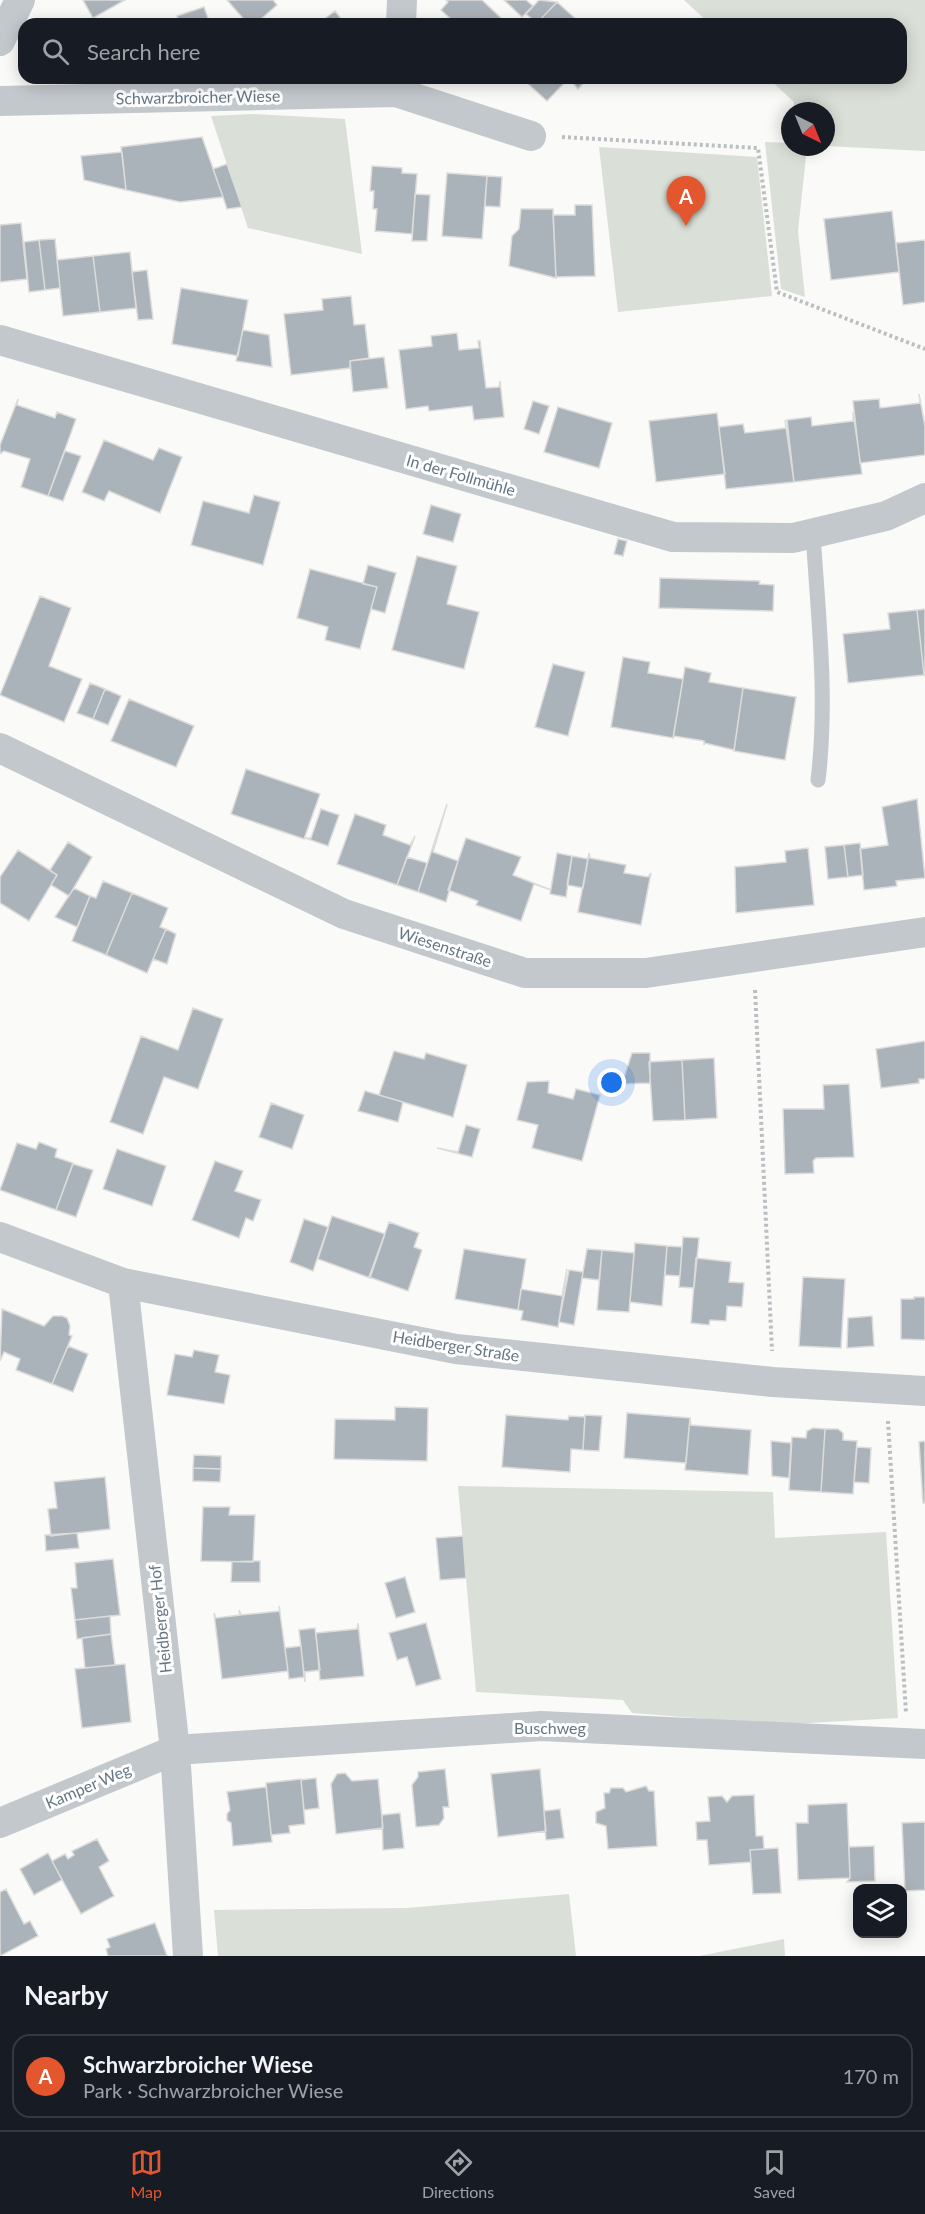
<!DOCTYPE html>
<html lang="en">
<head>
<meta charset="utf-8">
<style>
  :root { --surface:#171b24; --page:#242831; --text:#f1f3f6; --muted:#9ea1a6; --line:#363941; --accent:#e4572e }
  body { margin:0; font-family:Lato,sans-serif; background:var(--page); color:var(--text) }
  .controls { position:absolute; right:18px; bottom:18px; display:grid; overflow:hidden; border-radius:12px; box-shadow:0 3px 15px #0003 }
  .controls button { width:54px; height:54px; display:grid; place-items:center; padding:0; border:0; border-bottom:2px solid var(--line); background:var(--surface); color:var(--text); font:30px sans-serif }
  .compass { position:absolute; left:781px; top:102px; width:54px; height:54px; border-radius:50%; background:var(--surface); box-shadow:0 3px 15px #0003; rotate:137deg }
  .you { position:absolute; left:612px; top:1083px; width:21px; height:21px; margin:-15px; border:4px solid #fff; border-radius:50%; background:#1a73e8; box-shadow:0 0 0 9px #1a73e833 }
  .badge { display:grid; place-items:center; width:39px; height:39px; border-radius:50%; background:var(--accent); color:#fff; font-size:20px; font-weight:700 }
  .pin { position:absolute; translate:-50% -50px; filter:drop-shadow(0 2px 3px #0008) }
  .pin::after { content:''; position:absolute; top:32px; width:21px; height:18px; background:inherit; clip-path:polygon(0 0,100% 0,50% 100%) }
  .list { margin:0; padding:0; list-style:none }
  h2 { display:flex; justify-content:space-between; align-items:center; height:78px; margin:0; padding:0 24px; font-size:26px }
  h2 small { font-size:20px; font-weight:400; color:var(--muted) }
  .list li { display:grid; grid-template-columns:39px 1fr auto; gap:18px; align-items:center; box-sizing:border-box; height:84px; margin:0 12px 12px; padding:0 12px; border:2px solid var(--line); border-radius:18px }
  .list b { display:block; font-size:22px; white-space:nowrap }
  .list p { margin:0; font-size:20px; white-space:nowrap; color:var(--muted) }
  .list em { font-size:20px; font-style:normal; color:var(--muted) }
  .icon { flex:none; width:33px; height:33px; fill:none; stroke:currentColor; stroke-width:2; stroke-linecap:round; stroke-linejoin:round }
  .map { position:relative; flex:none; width:925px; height:1956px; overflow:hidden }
  .search { position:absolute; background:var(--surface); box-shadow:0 3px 15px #0003; left:18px; right:18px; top:18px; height:66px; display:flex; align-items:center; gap:15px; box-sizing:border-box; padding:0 21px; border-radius:18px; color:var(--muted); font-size:22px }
  .sheet { height:174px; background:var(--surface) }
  nav { display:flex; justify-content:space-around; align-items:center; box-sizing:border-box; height:84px; border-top:2px solid var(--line); background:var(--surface); font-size:16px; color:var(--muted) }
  nav a { display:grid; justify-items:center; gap:3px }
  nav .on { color:var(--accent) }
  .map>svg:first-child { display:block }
  .green { fill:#dadfd7 }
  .building { fill:#aab3b9; stroke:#dcdcda; stroke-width:1.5 }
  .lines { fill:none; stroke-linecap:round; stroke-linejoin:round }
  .path { stroke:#bbbfc2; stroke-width:4; stroke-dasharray:3 3; stroke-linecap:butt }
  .lane { stroke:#c3c8cc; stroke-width:15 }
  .street { stroke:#c3c8cc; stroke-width:30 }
  .labels { text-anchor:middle; stroke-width:6; stroke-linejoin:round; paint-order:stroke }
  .street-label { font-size:16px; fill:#657683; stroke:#fff }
</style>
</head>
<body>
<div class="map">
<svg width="925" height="1956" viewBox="0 0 925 1956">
  <rect width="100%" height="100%" fill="#fafaf8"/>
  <path class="green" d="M 684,0 L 925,0 L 925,151 L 826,146 L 826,111 L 793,111 L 794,102 L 768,78 L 901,78 L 901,24 L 710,24 Z
    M 253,114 L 345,119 L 362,254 L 248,228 L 211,116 Z
    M 790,134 L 790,147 L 807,147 L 798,231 L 805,297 L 781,289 L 765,142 L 789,143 Z
    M 599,147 L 757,157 L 772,296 L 618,312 Z
    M 458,1486 L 773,1492 L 775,1538 L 886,1532 L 898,1718 L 809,1723 L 758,1723 L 632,1713 L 623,1700 L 476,1692 Z
    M 569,1894 L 576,1956 L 218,1956 L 214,1910 L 407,1908 Z
    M 784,1939 L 785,1956 L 699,1956 Z"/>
  <path class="building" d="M 83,0 L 125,0 L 93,18 Z
    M 227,0 L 273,0 L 277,5 L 261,19 L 266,24 L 248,24 Z
    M 482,0 L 501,18 L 496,24 L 456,24 L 441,10 L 448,2 L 446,0 Z
    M 504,0 L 526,0 L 533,6 L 522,17 Z
    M 539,0 L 557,2 L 537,23 L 526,14 Z
    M 557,2 L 579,22 L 577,24 L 536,24 Z
    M 204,7 L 210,24 L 180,24 L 177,16 Z
    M 335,11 L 345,24 L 318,24 Z
    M 528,78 L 569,78 L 547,101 L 525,81 Z
    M 569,78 L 588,78 L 578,89 Z
    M 202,137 L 223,197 L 180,202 L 126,190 L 121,147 Z
    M 122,152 L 126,190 L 84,180 L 81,156 Z
    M 227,164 L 242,207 L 227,209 L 223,197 L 213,169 Z
    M 372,166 L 402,168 L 402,173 L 417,174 L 412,234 L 375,231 L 377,209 L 373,209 L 374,191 L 370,191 Z
    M 447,173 L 487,176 L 482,239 L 442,236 Z
    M 487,176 L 502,177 L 500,207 L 485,206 Z
    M 415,194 L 430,195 L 427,241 L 412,241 Z
    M 575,205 L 592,205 L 595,276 L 556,277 L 553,215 L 575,215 Z
    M 521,209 L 553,209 L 556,278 L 509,266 L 512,236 L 519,229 Z
    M 892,211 L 899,272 L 831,280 L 824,219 Z
    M 21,223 L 27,279 L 0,282 L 0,225 Z
    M 55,239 L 60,288 L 45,290 L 39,240 Z
    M 39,240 L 45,290 L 29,292 L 24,242 Z
    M 925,240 L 925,302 L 903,305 L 896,243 Z
    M 130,252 L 136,308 L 100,312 L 93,256 Z
    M 93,256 L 100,312 L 63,316 L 57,260 Z
    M 147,270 L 153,319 L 138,320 L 132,272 Z
    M 181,288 L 248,300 L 238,356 L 172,344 Z
    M 351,296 L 354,325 L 365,324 L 369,358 L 350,361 L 350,368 L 291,375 L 284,314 L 323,310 L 322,299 Z
    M 243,330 L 269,335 L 272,367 L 236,361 Z
    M 457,333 L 459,350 L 479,348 L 478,341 L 480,341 L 486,388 L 499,387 L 500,381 L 504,417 L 474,420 L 472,406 L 429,411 L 428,406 L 406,409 L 399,350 L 432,346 L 431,336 Z
    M 384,357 L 388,388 L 353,392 L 350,361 Z
    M 919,394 L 925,426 L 925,455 L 860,463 L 853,401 L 879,399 L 880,408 L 920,403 Z
    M 18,399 L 17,405 L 55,418 L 57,412 L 76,419 L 48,496 L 21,487 L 30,459 L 4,451 L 0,454 L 0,445 Z
    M 533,401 L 549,406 L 539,434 L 524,429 Z
    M 558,407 L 612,423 L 599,468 L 544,452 Z
    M 853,412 L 862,474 L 794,482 L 787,420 L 811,417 L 812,426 L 853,421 Z
    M 717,413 L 725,474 L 656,482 L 649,421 Z
    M 785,420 L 794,482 L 726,489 L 719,427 L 743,424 L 745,433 L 786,428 Z
    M 104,440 L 153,460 L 159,448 L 182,457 L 160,513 L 109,491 L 104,501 L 82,492 Z
    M 65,451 L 81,456 L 63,501 L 48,496 Z
    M 254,495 L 280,502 L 263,565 L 191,545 L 203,501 L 249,513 Z
    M 431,505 L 461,514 L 453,542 L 423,534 Z
    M 618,539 L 627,541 L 623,556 L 614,554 Z
    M 417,556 L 457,566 L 447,604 L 479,612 L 464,669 L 392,650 Z
    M 368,565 L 396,573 L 385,613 L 371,609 L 377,587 L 363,584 Z
    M 310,569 L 377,587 L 360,649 L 325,640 L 328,627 L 297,618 Z
    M 660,578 L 760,581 L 759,584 L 774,585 L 773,611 L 659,608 Z
    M 40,596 L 71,608 L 49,666 L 82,679 L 64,722 L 0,695 Z
    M 925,609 L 925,674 L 924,675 L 917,610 Z
    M 917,610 L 924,675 L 848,683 L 843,634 L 890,629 L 888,613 Z
    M 623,657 L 650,662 L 648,673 L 683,679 L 673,738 L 611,727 Z
    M 553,664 L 585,672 L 568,736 L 535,727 Z
    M 685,667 L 711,673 L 709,682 L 743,688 L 734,750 L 705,743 L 704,745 L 704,741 L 674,736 L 673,739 Z
    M 90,683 L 105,689 L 93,719 L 77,713 Z
    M 743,688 L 796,697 L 785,760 L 734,751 Z
    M 105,689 L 121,696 L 108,725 L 93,719 Z
    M 129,699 L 194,726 L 176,767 L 111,741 Z
    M 246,769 L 320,794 L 304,839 L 231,814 Z
    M 917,799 L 925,878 L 896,881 L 897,886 L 864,890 L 860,849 L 888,845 L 882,807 Z
    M 447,804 L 433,852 L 458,861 L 446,902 L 418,892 Z
    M 321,809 L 339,815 L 328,846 L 305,838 L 311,838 Z
    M 355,814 L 386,825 L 383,835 L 410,845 L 415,836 L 397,885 L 337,864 Z
    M 466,838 L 521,857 L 513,875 L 551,890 L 534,884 L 521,921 L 476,905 L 478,901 L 448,890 Z
    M 68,842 L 92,857 L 69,896 L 51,885 L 57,875 L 50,870 Z
    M 860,843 L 863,875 L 848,877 L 844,845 Z
    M 844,845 L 848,877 L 828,879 L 825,847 Z
    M 808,848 L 814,905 L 736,913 L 735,867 L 786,862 L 785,851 Z
    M 18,850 L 57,875 L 29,921 L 0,903 L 0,877 Z
    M 557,853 L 572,856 L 566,897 L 550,894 Z
    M 589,853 L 590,858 L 626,865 L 624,873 L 648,877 L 651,873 L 641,925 L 578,912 Z
    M 572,856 L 588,859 L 583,888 L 567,885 Z
    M 407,857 L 427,863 L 418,892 L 397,885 Z
    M 103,881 L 132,893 L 106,955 L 72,941 L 90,896 L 96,898 Z
    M 74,888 L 90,896 L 77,927 L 55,917 Z
    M 132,893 L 168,908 L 160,927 L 166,929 L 147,973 L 106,955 Z
    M 166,929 L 176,934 L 167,964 L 153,959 Z
    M 193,1008 L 223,1019 L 198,1089 L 164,1077 L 143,1134 L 110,1122 L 141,1036 L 178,1050 Z
    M 925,1041 L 925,1079 L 919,1079 L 919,1083 L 881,1088 L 876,1049 Z
    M 394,1051 L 424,1059 L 426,1053 L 467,1065 L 453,1117 L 379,1095 Z
    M 632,1053 L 650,1053 L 650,1083 L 622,1084 Z
    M 714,1058 L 717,1118 L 685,1120 L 682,1060 Z
    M 682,1060 L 685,1120 L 653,1121 L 649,1062 Z
    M 549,1081 L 548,1093 L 573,1099 L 576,1089 L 600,1095 L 582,1161 L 532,1148 L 538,1125 L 517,1120 L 527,1082 Z
    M 849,1084 L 854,1157 L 816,1158 L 813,1161 L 814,1173 L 785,1174 L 783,1109 L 824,1109 L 823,1085 Z
    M 365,1091 L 403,1102 L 398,1122 L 358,1111 Z
    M 271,1103 L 304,1115 L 292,1149 L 259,1137 Z
    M 466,1125 L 480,1129 L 472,1157 L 437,1148 L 458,1152 Z
    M 39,1142 L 57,1149 L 55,1157 L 73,1163 L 56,1210 L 0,1190 L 17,1143 L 36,1149 Z
    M 117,1149 L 166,1166 L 152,1206 L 103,1189 Z
    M 215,1161 L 243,1171 L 235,1191 L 261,1200 L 253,1221 L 246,1218 L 239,1238 L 192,1220 Z
    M 73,1164 L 93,1170 L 76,1217 L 56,1210 Z
    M 332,1216 L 385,1234 L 370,1278 L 318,1259 Z
    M 304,1219 L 328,1227 L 313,1271 L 290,1262 Z
    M 389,1222 L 419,1233 L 414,1247 L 422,1250 L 408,1291 L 369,1277 Z
    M 683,1237 L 699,1238 L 694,1288 L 679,1287 Z
    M 635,1243 L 667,1246 L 662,1306 L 630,1302 Z
    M 667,1246 L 682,1247 L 680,1276 L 665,1275 Z
    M 464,1249 L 526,1259 L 518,1310 L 455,1299 Z
    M 587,1249 L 602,1250 L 599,1280 L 582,1278 Z
    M 602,1250 L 634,1253 L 629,1312 L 597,1310 Z
    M 696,1258 L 731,1262 L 729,1282 L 744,1283 L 742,1307 L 727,1306 L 726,1321 L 710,1320 L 709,1325 L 691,1323 Z
    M 567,1269 L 558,1327 L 521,1320 L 523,1311 L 518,1310 L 521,1289 L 562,1296 Z
    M 569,1270 L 583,1272 L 574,1325 L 559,1322 Z
    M 803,1277 L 845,1279 L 841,1348 L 799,1346 Z
    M 914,1297 L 925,1297 L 925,1340 L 901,1339 L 901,1299 L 914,1299 Z
    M 2,1309 L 44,1326 L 53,1316 L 62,1316 L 67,1318 L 70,1326 L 69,1335 L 72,1336 L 52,1384 L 16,1370 L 20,1359 L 4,1352 L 0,1361 Z
    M 872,1316 L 874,1346 L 847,1348 L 848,1318 Z
    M 68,1346 L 88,1354 L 73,1392 L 52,1384 Z
    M 194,1350 L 219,1355 L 215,1372 L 230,1375 L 224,1404 L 167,1395 L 175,1354 L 192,1357 Z
    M 395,1407 L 428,1408 L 427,1461 L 334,1459 L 335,1419 L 395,1420 Z
    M 627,1413 L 690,1418 L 686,1463 L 624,1458 Z
    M 506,1415 L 568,1420 L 569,1416 L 585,1417 L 583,1450 L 571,1449 L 570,1472 L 502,1467 Z
    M 585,1415 L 602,1416 L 599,1451 L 583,1450 Z
    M 690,1418 L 691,1425 L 751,1430 L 748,1475 L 685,1470 Z
    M 813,1428 L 825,1429 L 821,1492 L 789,1490 L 792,1437 L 806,1438 L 807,1431 Z
    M 825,1429 L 838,1429 L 843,1433 L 843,1440 L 857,1441 L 853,1494 L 821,1492 Z
    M 771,1441 L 791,1443 L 789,1478 L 772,1476 Z
    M 925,1441 L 925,1503 L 923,1503 L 919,1442 Z
    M 857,1447 L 871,1448 L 869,1483 L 854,1482 Z
    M 194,1455 L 221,1456 L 221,1469 L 193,1468 Z
    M 193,1468 L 221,1469 L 220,1482 L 193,1481 Z
    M 105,1477 L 110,1529 L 51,1536 L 48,1509 L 57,1508 L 54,1482 Z
    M 203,1507 L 230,1507 L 229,1515 L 255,1515 L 253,1562 L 201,1561 Z
    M 77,1533 L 79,1548 L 46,1551 L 45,1535 Z
    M 463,1536 L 466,1578 L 440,1580 L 436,1538 Z
    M 113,1559 L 120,1615 L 75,1620 L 71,1588 L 77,1588 L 75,1563 Z
    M 253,1561 L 260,1561 L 260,1582 L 231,1582 L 232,1562 Z
    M 405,1577 L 415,1612 L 396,1618 L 385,1583 Z
    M 279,1606 L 288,1671 L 222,1679 L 214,1613 L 216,1618 L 240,1615 L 239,1610 L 241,1615 L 280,1611 Z
    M 110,1616 L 111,1634 L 77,1639 L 75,1620 Z
    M 358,1623 L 364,1676 L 320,1680 L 316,1633 L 357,1629 Z
    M 426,1623 L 441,1679 L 416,1686 L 407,1657 L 397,1660 L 389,1633 Z
    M 315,1628 L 320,1670 L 305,1672 L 305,1682 L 299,1630 Z
    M 111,1634 L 115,1665 L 85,1668 L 82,1638 Z
    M 301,1646 L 304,1677 L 289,1679 L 285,1648 Z
    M 125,1664 L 131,1722 L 82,1728 L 75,1669 Z
    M 445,1769 L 449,1807 L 443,1807 L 444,1818 L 439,1825 L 416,1827 L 412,1785 L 418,1777 L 418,1772 Z
    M 540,1769 L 546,1831 L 498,1837 L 491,1774 Z
    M 345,1773 L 352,1781 L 378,1779 L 383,1828 L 336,1834 L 331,1784 L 337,1774 Z
    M 316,1778 L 319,1808 L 304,1810 L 301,1780 Z
    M 301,1779 L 305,1824 L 289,1826 L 290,1833 L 271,1835 L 266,1783 Z
    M 646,1786 L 649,1791 L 654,1791 L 657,1846 L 608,1849 L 606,1826 L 596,1823 L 596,1812 L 605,1808 L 604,1793 L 609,1793 L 611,1788 L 623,1788 L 626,1792 Z
    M 266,1787 L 272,1842 L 233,1846 L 231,1823 L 227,1820 L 227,1814 L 230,1810 L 227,1792 Z
    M 754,1795 L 756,1836 L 763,1836 L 764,1849 L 750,1850 L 751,1862 L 709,1865 L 707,1840 L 697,1840 L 696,1822 L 710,1821 L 708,1797 L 722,1796 L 727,1802 L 732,1796 Z
    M 847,1803 L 850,1878 L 798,1880 L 796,1823 L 808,1823 L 808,1805 Z
    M 560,1809 L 564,1838 L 546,1840 L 544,1811 Z
    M 400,1813 L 404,1848 L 383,1850 L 382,1815 Z
    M 925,1822 L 925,1890 L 905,1891 L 902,1823 Z
    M 97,1839 L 109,1861 L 99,1867 L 114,1896 L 81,1914 L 52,1861 L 65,1854 L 68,1859 L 74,1855 L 72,1851 Z
    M 874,1846 L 875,1881 L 847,1882 L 850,1878 L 849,1847 Z
    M 778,1848 L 781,1893 L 753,1894 L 750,1850 Z
    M 48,1853 L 62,1880 L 34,1895 L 20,1869 Z
    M 6,1889 L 24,1924 L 30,1921 L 38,1936 L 0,1956 L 0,1892 Z
    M 155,1923 L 167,1956 L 108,1956 L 106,1949 L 110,1947 L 107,1939 Z"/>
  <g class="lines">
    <path class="path" d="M 562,137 L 758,148 L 777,292 L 925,349
      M 755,990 L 772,1351
      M 888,1421 L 906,1713"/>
    <path class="lane" d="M 813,533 C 818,615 828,698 818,780"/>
    <path class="street" d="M 401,24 L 402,0
      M 0,41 L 20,0
      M 0,101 L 396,92 L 531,136
      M 0,340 L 673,537 L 793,538 L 886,516 L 925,498
      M 0,748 L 344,914 L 525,973 L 646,973 L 925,932
      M 0,1237 L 123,1283 L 456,1349 L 773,1382 L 925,1391
      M 123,1283 L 175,1750 L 188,1956
      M 0,1823 L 175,1750 L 541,1726 L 925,1744"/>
  </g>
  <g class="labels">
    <g class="street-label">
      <text transform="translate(198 97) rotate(-1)" y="6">Schwarzbroicher Wiese</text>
      <text transform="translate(461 475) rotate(16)" y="6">In der Follmühle</text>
      <text transform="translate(445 947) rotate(18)" y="6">Wiesenstraße</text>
      <text transform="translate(456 1346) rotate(9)" y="6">Heidberger Straße</text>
      <text transform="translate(160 1619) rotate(-96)" y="6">Heidberger Hof</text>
      <text x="550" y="1734">Buschweg</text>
      <text transform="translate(88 1786) rotate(-23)" y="6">Kamper Weg</text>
    </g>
  </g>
</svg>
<div class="controls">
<button><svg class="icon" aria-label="layers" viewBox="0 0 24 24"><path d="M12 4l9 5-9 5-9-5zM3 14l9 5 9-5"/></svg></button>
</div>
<svg class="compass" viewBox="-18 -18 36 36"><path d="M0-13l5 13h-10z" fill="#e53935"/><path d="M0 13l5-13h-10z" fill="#9ea1a6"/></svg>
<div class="you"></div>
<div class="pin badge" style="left:686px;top:226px">A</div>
<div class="search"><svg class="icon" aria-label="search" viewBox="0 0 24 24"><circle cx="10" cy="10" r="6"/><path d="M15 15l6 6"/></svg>Search here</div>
</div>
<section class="sheet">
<h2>Nearby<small></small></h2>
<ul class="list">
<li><span class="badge">A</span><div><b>Schwarzbroicher Wiese</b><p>Park · Schwarzbroicher Wiese</p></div><em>170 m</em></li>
</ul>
</section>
<nav>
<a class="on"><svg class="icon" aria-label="map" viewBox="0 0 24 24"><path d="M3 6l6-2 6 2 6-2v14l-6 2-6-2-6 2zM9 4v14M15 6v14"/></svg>Map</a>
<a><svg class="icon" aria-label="directions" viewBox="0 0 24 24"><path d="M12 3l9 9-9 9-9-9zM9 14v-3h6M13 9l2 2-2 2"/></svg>Directions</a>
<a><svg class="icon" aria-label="saved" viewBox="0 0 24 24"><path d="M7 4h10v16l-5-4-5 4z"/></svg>Saved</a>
</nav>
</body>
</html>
